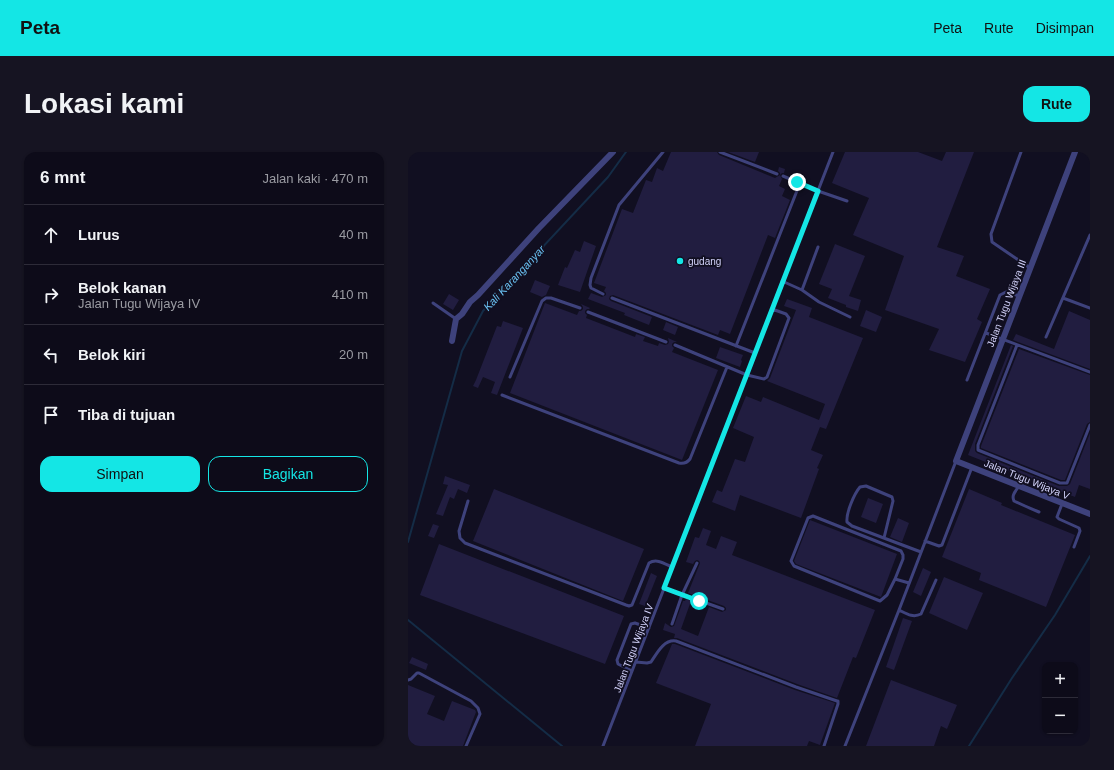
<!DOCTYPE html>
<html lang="id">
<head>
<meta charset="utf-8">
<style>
  :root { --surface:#0d0b19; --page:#161422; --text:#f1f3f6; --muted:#9a9ba2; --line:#2d2b38; --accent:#14e6e5 }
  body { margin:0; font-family:Helvetica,sans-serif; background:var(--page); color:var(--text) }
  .controls { position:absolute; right:12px; bottom:12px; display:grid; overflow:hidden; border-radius:8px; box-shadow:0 1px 3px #0004 }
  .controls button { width:36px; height:36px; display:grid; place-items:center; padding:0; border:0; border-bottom:1px solid var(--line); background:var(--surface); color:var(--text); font:20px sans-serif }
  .stop { position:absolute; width:12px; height:12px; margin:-9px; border:3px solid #14e6e5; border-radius:50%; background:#fff }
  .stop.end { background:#14e6e5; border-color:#fff; box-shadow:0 1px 4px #0008 }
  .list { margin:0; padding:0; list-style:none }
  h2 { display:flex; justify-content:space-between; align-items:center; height:52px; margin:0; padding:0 16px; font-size:17px }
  h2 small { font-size:13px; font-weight:400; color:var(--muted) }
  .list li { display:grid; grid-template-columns:26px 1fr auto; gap:12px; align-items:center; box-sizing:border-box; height:60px; padding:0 16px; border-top:1px solid var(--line) }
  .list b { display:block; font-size:15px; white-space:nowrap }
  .list p { margin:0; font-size:13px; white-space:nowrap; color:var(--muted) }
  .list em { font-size:13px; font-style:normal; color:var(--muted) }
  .actions { display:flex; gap:8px; padding:12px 16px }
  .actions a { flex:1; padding:9px 0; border:1px solid var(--accent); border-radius:12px; text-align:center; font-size:14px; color:var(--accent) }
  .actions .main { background:var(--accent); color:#111 }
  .icon { flex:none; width:22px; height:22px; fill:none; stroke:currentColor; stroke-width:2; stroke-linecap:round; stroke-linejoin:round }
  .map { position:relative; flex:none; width:682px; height:594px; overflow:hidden; border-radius:12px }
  header { display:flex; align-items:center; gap:24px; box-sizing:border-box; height:56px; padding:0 20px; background:var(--accent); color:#111 }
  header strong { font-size:19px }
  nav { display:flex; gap:22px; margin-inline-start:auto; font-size:14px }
  .intro { display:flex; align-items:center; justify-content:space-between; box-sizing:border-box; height:96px; padding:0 24px }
  h1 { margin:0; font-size:28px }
  .button { padding:10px 18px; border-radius:12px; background:var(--accent); color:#111; font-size:14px; font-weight:700 }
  main { display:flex; gap:24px; padding:0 24px }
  aside { flex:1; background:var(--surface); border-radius:12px; box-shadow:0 1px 3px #0004 }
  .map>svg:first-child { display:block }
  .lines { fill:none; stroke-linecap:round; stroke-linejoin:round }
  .stream { stroke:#142c46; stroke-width:2 }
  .building { fill:#211d40 }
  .lane { stroke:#3e427c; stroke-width:3 }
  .street { stroke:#3e427c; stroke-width:6 }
  .route { stroke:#14e6e5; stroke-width:5 }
  .poi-dot { fill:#14e6e5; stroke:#110f21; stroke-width:1.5 }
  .labels { text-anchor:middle; stroke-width:3.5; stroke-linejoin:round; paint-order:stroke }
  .poi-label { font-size:10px; fill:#d3d3fb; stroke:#110f21; text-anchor:start }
  .street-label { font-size:10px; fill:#d3d3fb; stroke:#110f21 }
  .water-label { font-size:11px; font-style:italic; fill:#6ac1f2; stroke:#110f21 }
</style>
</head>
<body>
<header>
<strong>Peta</strong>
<nav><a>Peta</a><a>Rute</a><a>Disimpan</a></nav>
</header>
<div class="intro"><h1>Lokasi kami</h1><a class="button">Rute</a></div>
<main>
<aside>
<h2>6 mnt<small>Jalan kaki · 470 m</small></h2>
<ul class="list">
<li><svg class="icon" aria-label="ahead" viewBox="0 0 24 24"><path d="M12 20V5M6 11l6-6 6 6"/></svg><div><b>Lurus</b></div><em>40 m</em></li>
<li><svg class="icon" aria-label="right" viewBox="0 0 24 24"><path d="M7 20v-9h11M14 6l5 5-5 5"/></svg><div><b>Belok kanan</b><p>Jalan Tugu Wijaya IV</p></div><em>410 m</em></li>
<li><svg class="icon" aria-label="left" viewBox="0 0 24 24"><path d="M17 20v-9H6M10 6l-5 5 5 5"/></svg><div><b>Belok kiri</b></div><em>20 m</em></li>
<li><svg class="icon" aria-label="arrive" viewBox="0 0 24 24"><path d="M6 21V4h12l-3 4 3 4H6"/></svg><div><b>Tiba di tujuan</b></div></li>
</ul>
<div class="actions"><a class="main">Simpan</a><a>Bagikan</a></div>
</aside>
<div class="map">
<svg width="682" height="594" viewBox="0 0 682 594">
  <rect width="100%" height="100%" fill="#110f21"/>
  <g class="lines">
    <path class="stream" d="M 0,390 L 54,199 L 75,159 L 200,25 L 218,0
      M 0,468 L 154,594
      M 561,594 L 604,526 L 647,463 L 682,404"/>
  </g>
  <path class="building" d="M 263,0 L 309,0 L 311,3 L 367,26 L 372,23 L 372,21 L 370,19 L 371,15 L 377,17 L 376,21 L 374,21 L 372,23 L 374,27 L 371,34 L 377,37 L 374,44 L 382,48 L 367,86 L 360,83 L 322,182 L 312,178 L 310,183 L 205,143 L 202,144 L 201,147 L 203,149 L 244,165 L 241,173 L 216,163 L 217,161 L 180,147 L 183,141 L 194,145 L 198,143 L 198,141 L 196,139 L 198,135 L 186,131 L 214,57 L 225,61 L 238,28 L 244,30 L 249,16 L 255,19 Z
    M 320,0 L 351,0 L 347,10 Z
    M 437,0 L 510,0 L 534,9 L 538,0 L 566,0 L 529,95 L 556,104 L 548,124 L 582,137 L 569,167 L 574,170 L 557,210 L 521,198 L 531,177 L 477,158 L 496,104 L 445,83 L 461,46 L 424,31 Z
    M 176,89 L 188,94 L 172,140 L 150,133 L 157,115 L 159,116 L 167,98 L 172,100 Z
    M 427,92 L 457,104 L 441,144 L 453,148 L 450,159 L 438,155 L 438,153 L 420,146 L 424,137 L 411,132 Z
    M 127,128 L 142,134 L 138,143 L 134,145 L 122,140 Z
    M 41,142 L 51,148 L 45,158 L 35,152 Z
    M 379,147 L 404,156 L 401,165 L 455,186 L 418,277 L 412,275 L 403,298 L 415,303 L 409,316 L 411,317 L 393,366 L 332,343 L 327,359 L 304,350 L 309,338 L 314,340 L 327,307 L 337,310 L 346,285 L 325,276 L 338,244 L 353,250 L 355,245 L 411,268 L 417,252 L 359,229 L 362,226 L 388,158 L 376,154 Z
    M 137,151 L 169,163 L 171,159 L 173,159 L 175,157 L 175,155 L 173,152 L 182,156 L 181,157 L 179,157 L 177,159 L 177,161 L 179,163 L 178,166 L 227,185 L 228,182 L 237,185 L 235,189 L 250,194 L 251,191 L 257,193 L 260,192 L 261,190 L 260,186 L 269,190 L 266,190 L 264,192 L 264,194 L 266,196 L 264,200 L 310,218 L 274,308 L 102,241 Z
    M 458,158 L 474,165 L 468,180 L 452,174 Z
    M 661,159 L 682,168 L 682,217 L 605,188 L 608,182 L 646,197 Z
    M 95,169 L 115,176 L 89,243 L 83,241 L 87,230 L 75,225 L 70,236 L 65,234 L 68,228 L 89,174 L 93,175 Z
    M 258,170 L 270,175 L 267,183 L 255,178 Z
    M 603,193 L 605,194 L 567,292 L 567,299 L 569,301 L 651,334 L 659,334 L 662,332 L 682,281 L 682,337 L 671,333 L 667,345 L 560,303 Z
    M 312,195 L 335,203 L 333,208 L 334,209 L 332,215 L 308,206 Z
    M 611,197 L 682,223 L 682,270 L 679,272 L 657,328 L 653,328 L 573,296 L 573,294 Z
    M 37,324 L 62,333 L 59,341 L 50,337 L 46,347 L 42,345 L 35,364 L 28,362 L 40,333 L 35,332 Z
    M 86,337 L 236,397 L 215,449 L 65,389 Z
    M 561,337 L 594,351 L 593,353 L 667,383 L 638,455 L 571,428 L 573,421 L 534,405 Z
    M 460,346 L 475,352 L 468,371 L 453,365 Z
    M 490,366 L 501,371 L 494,390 L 482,385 Z
    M 402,368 L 489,402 L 473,445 L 388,412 L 386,409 Z
    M 25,372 L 31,374 L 26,386 L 20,384 Z
    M 295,376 L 303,379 L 298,393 L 308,397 L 313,384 L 329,390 L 324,403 L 467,458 L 448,506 L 445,505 L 429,546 L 389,532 L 269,486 L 266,486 L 267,482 L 255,478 L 257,471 L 263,475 L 266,474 L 275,449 L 277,449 L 278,447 L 283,449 L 273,477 L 290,484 L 301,455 L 314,460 L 318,458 L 318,456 L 316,454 L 280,441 L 292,411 L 291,409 L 289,408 L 287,409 L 285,412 L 278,410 L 287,385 L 291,386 Z
    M 31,392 L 216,464 L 197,512 L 12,443 Z
    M 515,416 L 523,420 L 513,444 L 505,440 Z
    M 243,421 L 249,424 L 237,454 L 231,452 Z
    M 536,425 L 575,441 L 559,478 L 521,461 Z
    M 495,466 L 504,469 L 486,518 L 478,515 Z
    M 264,492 L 267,492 L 387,538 L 427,551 L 412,593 L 401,589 L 399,594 L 287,594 L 303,552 L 248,531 Z
    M 4,505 L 20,512 L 18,518 L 1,511 Z
    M 483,528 L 549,553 L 539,577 L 533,574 L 526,594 L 458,594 Z
    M 0,533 L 27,544 L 19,562 L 36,569 L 44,549 L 67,558 L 68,560 L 55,594 L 0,594 Z"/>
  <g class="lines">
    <path class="lane" d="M 312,0 L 369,22
      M 613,0 L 583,82 L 584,90 L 622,116
      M 375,24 L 410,39 L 439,49
      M 374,129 L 394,138 L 410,95
      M 394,138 L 411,150 L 442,165
      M 195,142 L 183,136 L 182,133 L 183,126 L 211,53 L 255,0
      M 204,146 L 347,201
      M 655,146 L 682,156
      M 25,151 L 48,167
      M 180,160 L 258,190
      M 578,181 L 682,220
      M 638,185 L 682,83
      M 267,193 L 339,223 L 356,227 L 359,225 L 381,166 L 378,162 L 364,157
      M 609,193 L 570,293 L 570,298 L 652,331 L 659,331 L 682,273
      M 328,194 L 392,31
      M 102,225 L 134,149 L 138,146 L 143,146 L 172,156
      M 559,228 L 592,143 L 598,140 L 611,144
      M 94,243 L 271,311 C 276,312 279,311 282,307 L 319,215
      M 611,334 C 608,339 603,343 606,349 L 617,354 L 631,360
      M 60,349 L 51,379 L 52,386 L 57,391 L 218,453 L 221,454 L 224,453 L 241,411 C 249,406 257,412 264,415
      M 654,352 L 649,365 L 651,367 L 671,376 L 672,379 L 666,395
      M 476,386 L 485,349 L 484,345 L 458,334 L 452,335 C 446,342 438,361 439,370 L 444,374 L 513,400
      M 517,389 L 531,394 L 534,393 L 564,315
      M 487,427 L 495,407 L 495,403 L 493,399 L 405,364 L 400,366 L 383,409 L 386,414 L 472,449 L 479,443 L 487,427 L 501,431
      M 256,436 L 315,457
      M 491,458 C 499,462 505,466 513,462 L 528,428
      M 264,472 L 274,443 L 289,411
      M 228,510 L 239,511 L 243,510 C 249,501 256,487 268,489 L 388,535 L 429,549 L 430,549 L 430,552 L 416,594
      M 224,519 L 210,512 L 209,508 L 223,472 L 227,471 L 241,476
      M 0,528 L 3,527 L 9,521 L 11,521 L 63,549 L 70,556 L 72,562 L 58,594
      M 195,594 C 273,396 347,198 425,0
      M 437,594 L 491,458 L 548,309"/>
    <path class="street" d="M 667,0 L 548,309 L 682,362
      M 44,189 L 48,167 L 54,162 L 62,150 L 70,143 L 131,76 L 205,0"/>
  </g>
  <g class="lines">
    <path class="route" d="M 291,449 L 256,436 L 410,39 L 389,30"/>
  </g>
  <circle class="poi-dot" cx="272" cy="109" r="4"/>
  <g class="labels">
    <g class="poi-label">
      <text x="280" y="113">gudang</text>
    </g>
    <g class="street-label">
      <text transform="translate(598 151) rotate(-69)" y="4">Jalan Tugu Wijaya III</text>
      <text transform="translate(619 327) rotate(22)" y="4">Jalan Tugu Wijaya V</text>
      <text transform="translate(225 496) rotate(-69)" y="4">Jalan Tugu Wijaya IV</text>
    </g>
    <g class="water-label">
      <text transform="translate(106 126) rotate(-47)" y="4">Kali Karanganyar</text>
    </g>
  </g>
</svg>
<div class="controls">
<button>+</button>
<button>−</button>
</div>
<div class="stop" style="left:291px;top:449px"></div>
<div class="stop end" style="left:389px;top:30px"></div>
</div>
</main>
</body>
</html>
